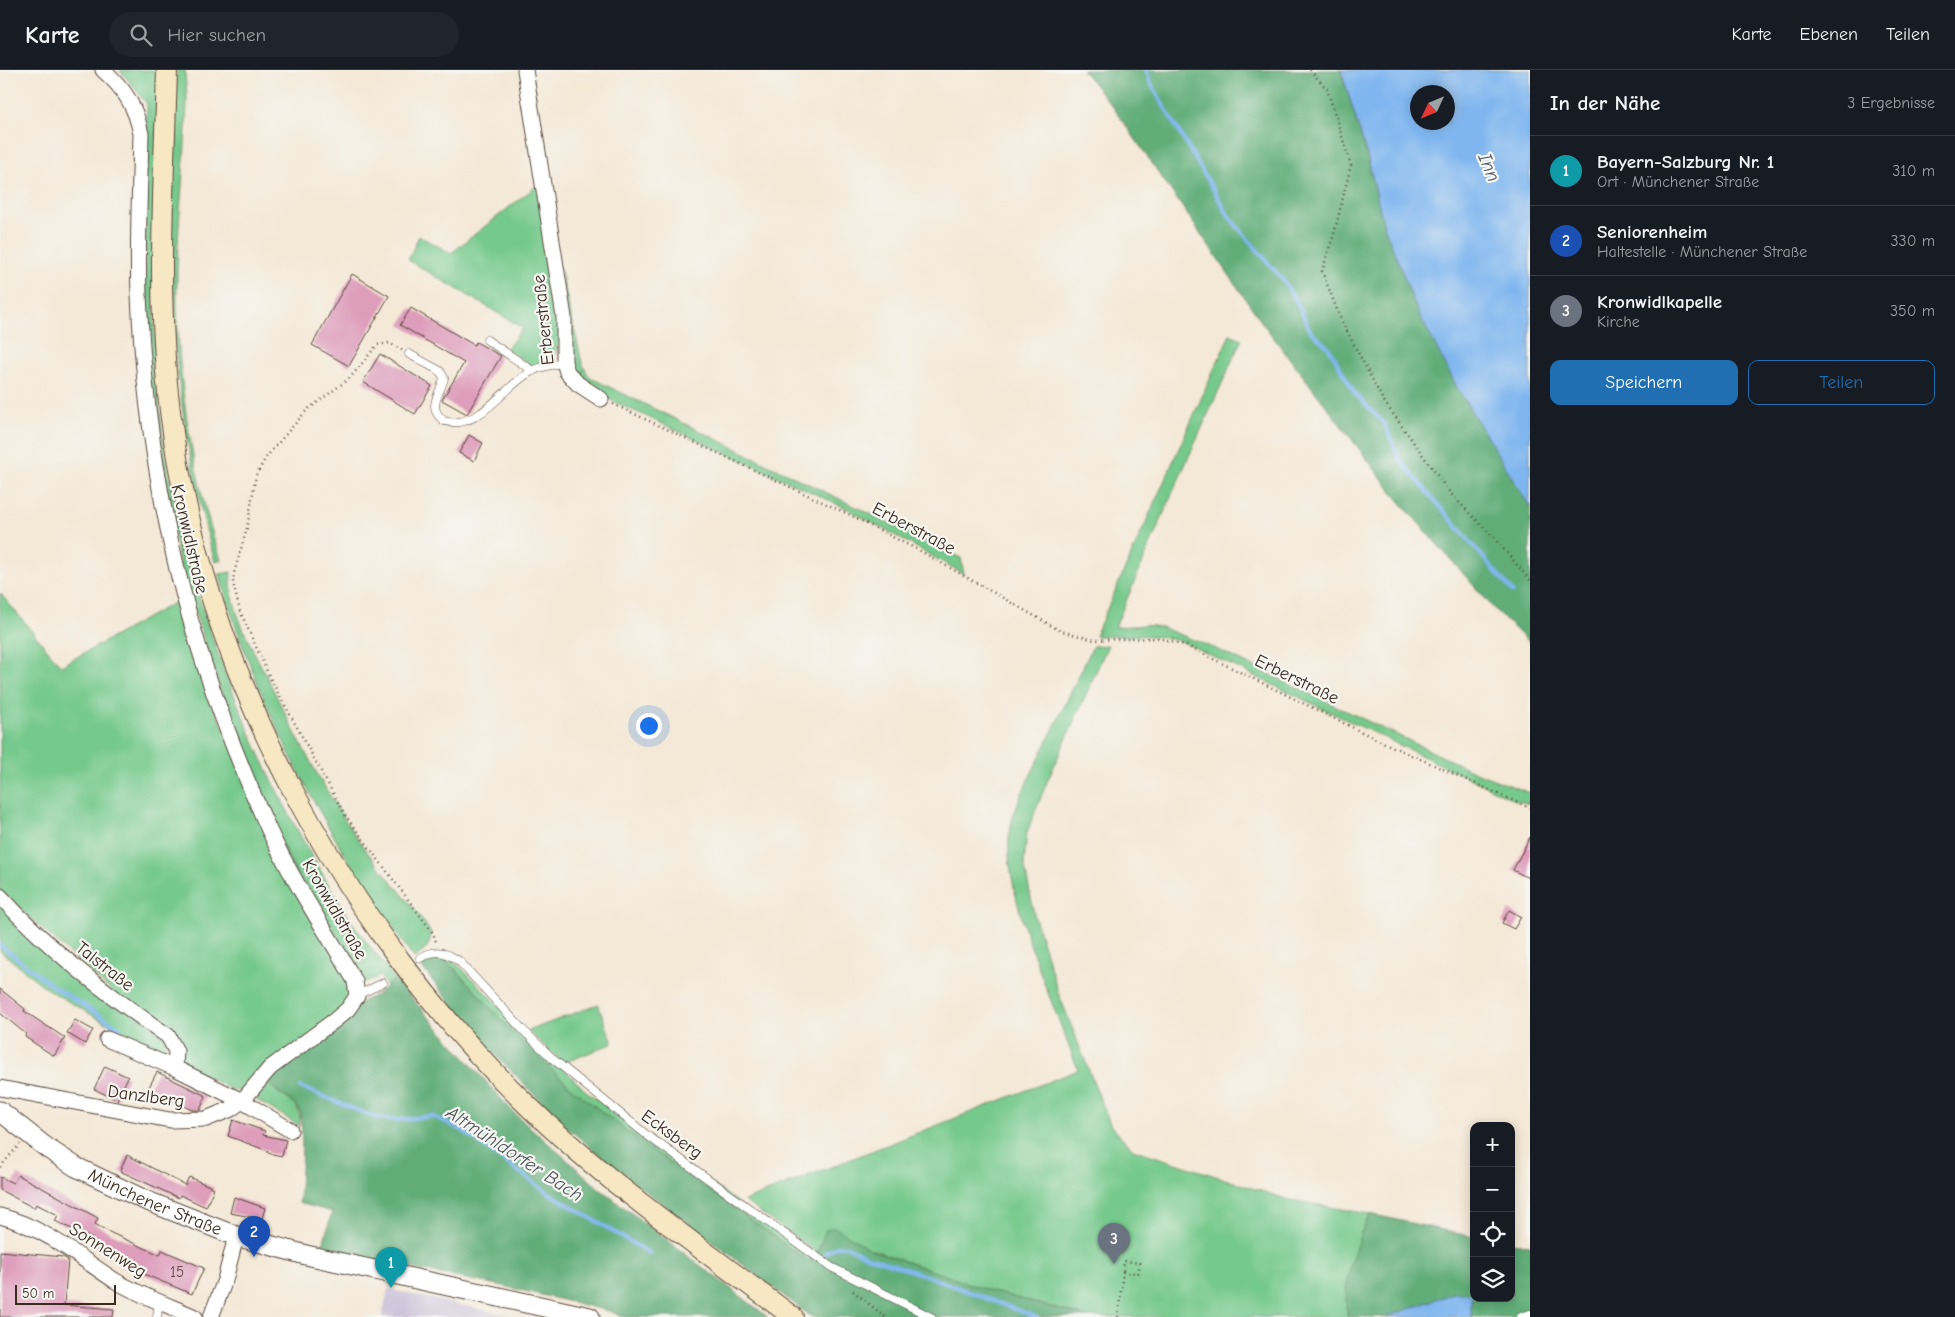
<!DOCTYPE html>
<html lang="de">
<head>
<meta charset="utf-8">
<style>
  :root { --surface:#171b24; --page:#20242c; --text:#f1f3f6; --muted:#9ea1a6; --line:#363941; --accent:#1f6fb2 }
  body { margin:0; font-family:"Comic Neue",sans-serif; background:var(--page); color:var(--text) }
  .controls { position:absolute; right:15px; bottom:15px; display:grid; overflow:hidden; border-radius:10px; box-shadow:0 2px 12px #0003 }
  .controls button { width:45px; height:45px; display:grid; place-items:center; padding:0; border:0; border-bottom:1px solid var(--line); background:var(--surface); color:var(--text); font:25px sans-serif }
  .compass { position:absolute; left:1410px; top:15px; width:45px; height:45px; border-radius:50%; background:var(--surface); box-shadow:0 2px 12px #0003; rotate:226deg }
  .scale { position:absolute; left:15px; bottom:12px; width:101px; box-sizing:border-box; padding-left:5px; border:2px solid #3b2a1e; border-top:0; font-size:14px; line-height:18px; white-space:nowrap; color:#3b2a1e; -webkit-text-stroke:4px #f6f6f2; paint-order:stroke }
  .you { position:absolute; left:648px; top:655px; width:18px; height:18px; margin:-12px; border:4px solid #fff; border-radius:50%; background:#1a73e8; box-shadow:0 0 0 8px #1a73e833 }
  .badge { display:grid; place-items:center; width:32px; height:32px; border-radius:50%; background:var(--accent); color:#fff; font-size:16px; font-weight:700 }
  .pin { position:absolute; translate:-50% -41px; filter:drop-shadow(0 1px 2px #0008) }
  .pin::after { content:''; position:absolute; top:26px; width:18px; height:15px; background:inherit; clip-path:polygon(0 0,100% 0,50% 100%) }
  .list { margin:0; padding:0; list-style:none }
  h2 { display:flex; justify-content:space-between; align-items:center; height:65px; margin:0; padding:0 20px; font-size:21px }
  h2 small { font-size:16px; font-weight:400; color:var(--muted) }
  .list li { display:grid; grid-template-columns:32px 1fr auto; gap:15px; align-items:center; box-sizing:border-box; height:70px; padding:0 20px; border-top:1px solid var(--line) }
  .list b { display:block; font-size:19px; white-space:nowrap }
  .list p { margin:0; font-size:16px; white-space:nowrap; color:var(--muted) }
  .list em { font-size:16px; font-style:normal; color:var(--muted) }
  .actions { display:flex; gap:10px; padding:15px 20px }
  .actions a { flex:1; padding:11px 0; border:1px solid var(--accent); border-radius:10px; text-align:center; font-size:18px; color:var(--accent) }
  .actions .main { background:var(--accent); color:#fff }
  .icon { flex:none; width:28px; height:28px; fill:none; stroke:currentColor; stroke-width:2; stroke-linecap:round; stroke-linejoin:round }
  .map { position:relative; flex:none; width:1530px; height:1247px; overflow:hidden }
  header { display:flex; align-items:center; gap:30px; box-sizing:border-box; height:70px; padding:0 25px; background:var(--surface); border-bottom:1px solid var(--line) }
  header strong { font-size:24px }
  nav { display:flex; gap:28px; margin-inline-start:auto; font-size:18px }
  .search { width:350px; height:45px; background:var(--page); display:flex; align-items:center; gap:12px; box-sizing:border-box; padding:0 18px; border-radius:28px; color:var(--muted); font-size:19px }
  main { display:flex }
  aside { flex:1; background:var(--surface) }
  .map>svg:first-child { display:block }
  .industrial { fill:#c9bfd7 }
  .green { fill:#76c98c; stroke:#587a55 }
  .forest { fill:#60ad78; stroke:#4e6c4b }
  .water { fill:#7fb6ef; stroke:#5d7086; fill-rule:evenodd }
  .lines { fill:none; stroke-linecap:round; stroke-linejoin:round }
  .stream { stroke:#7fb6ef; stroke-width:4 }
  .building { fill:#de9dbb }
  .service-casing { stroke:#57463a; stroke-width:9 }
  .minor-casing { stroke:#57463a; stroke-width:17 }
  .tertiary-casing { stroke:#57463a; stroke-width:21 }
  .secondary-casing { stroke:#57463a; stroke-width:22 }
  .path { stroke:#57463a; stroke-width:2.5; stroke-dasharray:1 4; stroke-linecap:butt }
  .service { stroke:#fff; stroke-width:8 }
  .minor { stroke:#fff; stroke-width:15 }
  .tertiary { stroke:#fff; stroke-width:19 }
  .secondary { stroke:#f7e8c3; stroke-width:20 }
  .labels { text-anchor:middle; stroke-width:4.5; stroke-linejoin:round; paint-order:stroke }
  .number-label { font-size:15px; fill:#644745 }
  .street-label { font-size:18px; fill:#3b2a1e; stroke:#f6f6f2 }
  .water-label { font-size:19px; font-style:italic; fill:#4f545d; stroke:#f6f6f2 }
</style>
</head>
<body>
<header>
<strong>Karte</strong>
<div class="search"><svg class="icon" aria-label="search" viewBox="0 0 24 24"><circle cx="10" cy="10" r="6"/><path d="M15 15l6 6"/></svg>Hier suchen</div>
<nav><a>Karte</a><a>Ebenen</a><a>Teilen</a></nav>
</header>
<main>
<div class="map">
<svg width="1530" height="1247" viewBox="0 0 1530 1247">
  <rect width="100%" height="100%" fill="#f6f6f2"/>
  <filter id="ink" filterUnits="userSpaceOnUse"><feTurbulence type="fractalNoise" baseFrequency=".02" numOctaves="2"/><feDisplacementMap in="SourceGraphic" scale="10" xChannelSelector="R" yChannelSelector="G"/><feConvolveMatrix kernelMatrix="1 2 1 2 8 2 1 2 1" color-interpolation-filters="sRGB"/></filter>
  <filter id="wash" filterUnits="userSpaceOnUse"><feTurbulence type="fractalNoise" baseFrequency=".0096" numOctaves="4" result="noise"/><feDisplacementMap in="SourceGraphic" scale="20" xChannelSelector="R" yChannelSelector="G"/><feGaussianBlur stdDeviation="1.12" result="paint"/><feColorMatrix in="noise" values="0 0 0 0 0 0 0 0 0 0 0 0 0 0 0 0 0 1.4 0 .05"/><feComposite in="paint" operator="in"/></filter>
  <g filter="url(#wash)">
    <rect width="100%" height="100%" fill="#f4e8d6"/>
    <path class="industrial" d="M 388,1219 L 514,1247 L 382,1247 Z"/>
    <path class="green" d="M 120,0 L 159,0 C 155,107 150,213 158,319 C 170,499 256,706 354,855 C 367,874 382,891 395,909 L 387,916 L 380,906 L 367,912 L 361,911 L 290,794 L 244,692 L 180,496 L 148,321 L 144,124 L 147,34 Z
      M 177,0 L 185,0 C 185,10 187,20 187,30 C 186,87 178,144 177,201 C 175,298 190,398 221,490 L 215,492 C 190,404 175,312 172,220 C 169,147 173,73 177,0 Z
      M 539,114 L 561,260 C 558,279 555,293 533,296 L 506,279 L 523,258 L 408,190 L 419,166 L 451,183 Z
      M 561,201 L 582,293 L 588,305 L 595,310 L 961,488 L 964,504 L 846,438 L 593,322 L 573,300 L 570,288 Z
      M 1230,264 L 1242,269 L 1172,424 L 1115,557 L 1145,555 L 1161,557 L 1214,578 L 1475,702 L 1530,723 L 1530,734 L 1517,731 L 1183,572 C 1150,562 1129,567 1095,566 Z
      M 231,502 C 229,542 254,580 271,615 C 299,672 328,728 365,779 C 386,807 413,833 431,863 C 430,877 425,881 414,888 C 328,770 260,644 219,504 Z
      M 0,523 L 61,596 L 179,530 L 215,640 L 352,913 L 349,932 L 243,1022 L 232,1020 L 179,992 L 180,982 L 0,821 Z
      M 1108,575 L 1047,712 L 1027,762 L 1024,793 L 1035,848 L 1058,922 L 1111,1056 L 1133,1079 L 1286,1129 L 1370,1144 L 1360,1165 L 1346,1236 L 1348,1247 L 1087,1247 L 987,1220 L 870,1179 L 834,1158 L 826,1160 L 817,1183 L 744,1131 L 1078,1000 C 1057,942 999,817 1010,760 C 1015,733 1030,707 1042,682 C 1059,647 1076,612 1093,576 Z
      M 0,832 L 168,970 L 169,989 L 50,921 L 0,881 Z
      M 437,885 L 455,892 L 586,1021 L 813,1188 L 810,1192 L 645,1075 L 575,1021 L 516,966 L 457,901 Z
      M 598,934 L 613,973 L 564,993 L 528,961 Z
      M 271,1002 L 277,1022 C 294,1033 300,1035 300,1056 L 255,1029 Z"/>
    <path class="forest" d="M 1082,0 L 1341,0 L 1367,85 L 1384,156 L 1417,240 L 1458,319 L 1530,437 L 1530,573 L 1497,542 L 1400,432 L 1263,254 L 1113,37 Z
      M 437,885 L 457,901 L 516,966 L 575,1021 L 645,1075 L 810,1192 L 817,1183 L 826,1160 L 834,1157 L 870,1179 L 987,1220 L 1087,1247 L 812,1247 L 623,1104 L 564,1055 L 476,965 L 420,895 L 427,889 Z
      M 395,909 L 514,1043 L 600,1119 L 768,1247 L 624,1247 L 609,1241 L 503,1216 L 321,1181 L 332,1142 L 299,1133 C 300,1117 305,1051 299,1040 C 293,1029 278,1024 270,1015 L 271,1002 L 356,934 L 376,925 Z
      M 1370,1144 L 1474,1167 L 1474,1228 L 1511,1228 L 1511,1173 L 1530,1175 L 1530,1247 L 1471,1247 L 1471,1224 L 1454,1223 L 1386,1247 L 1348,1247 C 1341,1213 1355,1175 1370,1144 Z"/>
    <path class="water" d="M 1341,0 L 1530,0 L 1530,437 L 1458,319 L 1417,240 L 1384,156 L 1367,85 ZM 1418,22 L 1448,22 L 1448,52 L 1418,52 Z
      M 1454,1223 L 1471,1223 L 1471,1247 L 1386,1247 Z"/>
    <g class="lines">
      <path class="stream" d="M 1146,0 L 1151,14 L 1230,148 L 1283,210 L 1296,231 L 1311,262 L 1329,278 L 1355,324 L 1384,353 L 1400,390 L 1513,522
        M 0,875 L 54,917 L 120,958
        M 300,1017 L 377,1048 L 398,1050 L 433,1046 L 463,1061 L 544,1120 L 649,1183
        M 825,1183 L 837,1176 L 846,1176 L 866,1186 L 924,1205 L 1036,1247"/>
    </g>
    <g id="blocks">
      <path class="building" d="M 352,204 L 389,226 L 349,296 L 312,275 Z
        M 411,238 L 474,275 L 476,272 L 501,286 L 467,344 L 442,330 L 464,293 L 400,255 Z
        M 380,284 L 432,316 L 415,344 L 363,312 Z
        M 469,365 L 483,373 L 474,391 L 459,383 Z
        M 1530,767 L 1530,809 L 1513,800 Z
        M 1509,840 L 1521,847 L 1514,859 L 1502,853 Z
        M 0,919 L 25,939 L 24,941 L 65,968 L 54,986 L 25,967 L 26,964 L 0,943 Z
        M 75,950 L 93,960 L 85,974 L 67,963 Z
        M 105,996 L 128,1007 L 117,1030 L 94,1019 Z
        M 157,1002 L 206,1026 L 200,1040 L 192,1040 L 163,1026 L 162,1029 L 147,1021 Z
        M 233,1050 L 265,1061 L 263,1065 L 286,1070 L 282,1086 L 268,1083 L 268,1081 L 228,1066 Z
        M 127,1085 L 185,1115 L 189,1107 L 214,1118 L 206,1137 L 180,1125 L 179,1128 L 120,1101 Z
        M 18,1105 L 98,1148 L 95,1154 L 109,1162 L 160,1185 L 162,1180 L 204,1198 L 192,1224 L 134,1200 L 135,1198 L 90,1174 L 93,1169 L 55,1151 L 58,1145 L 36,1134 L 34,1138 L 0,1120 L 0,1107 L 13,1113 Z
        M 234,1127 L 265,1138 L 262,1149 L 230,1143 Z
        M 0,1181 L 63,1187 L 68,1190 L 64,1235 L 114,1239 L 113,1247 L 0,1247 Z"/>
    </g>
  </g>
  <g filter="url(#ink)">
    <use href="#blocks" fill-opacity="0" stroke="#57463a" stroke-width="1"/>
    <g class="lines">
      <defs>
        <path id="service" d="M 487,270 L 533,301
          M 409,284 L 440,301 L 444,308 C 440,325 426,337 444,351 C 481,361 504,314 534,300 C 543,296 554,295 564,292
          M 420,888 C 436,878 445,882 459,891 L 523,960 L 553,989 L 648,1066 L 831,1197 L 931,1247
          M 357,921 L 364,922 L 383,913
          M 157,1247 L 159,1232
          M 1521,1247 L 1530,1244"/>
        <path id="minor" d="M 525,0 L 564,247 L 564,292 L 567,302 L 578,314 L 601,329
          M 0,826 C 50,881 107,924 168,966 L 176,981 L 175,998 L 242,1031 L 290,1060
          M 107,969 L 175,998
          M 0,1018 L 170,1050 L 206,1049 L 231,1039 L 242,1031 L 270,998 L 335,950 L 348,939 L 357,926 L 355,911 C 326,861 293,812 269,760 C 189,585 147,417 139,225 C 137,172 140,118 141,64 C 136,37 124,18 103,0
          M 0,1146 C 44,1157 77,1186 114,1210 C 139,1225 168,1235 195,1247
          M 211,1247 L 225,1210 L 236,1166"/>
        <g id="tertiary">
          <path id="s1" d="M 0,1041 L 47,1078 L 76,1097 L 145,1130 L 236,1166 L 306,1185 L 590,1247"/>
        </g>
        <path id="secondary" d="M 167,0 C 164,113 156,228 170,341 C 202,598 342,855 526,1034 C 608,1114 702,1179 793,1247"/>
      </defs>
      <use href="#service" class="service-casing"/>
      <use href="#minor" class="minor-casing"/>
      <use href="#tertiary" class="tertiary-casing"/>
      <use href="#secondary" class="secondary-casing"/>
      <path class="path" d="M 1310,0 L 1327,19 L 1351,95 L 1334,164 L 1322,201 L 1341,250 L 1383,330 L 1450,423 L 1494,468 L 1530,510
        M 402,280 L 389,273 L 377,275 L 350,308 L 307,340 L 267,386 L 256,405 L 247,458 L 234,503 L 233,513 L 240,541 L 270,608 L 345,745 L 433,863 L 436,872
        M 613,334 L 848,444 L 922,482 L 1061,561 L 1094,570 L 1158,568 L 1185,575 L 1380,671 L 1530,738
        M 0,1097 L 20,1074
        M 853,1221 L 885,1247
        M 1118,1247 L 1123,1202 L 1138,1203 L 1140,1193 L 1124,1191 L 1123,1202"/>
      <use href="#service" class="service"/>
      <use href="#minor" class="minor"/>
      <use href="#tertiary" class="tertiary"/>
      <use href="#secondary" class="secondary"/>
    </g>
  </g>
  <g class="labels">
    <g class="number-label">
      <text x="177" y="1207">15</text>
    </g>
    <g class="street-label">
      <text transform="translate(543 250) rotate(-96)" y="6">Erberstraße</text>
      <text transform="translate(914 458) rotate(28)" y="6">Erberstraße</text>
      <text transform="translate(190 469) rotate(77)" y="6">Kronwidlstraße</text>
      <text transform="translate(1297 609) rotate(26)" y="6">Erberstraße</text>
      <text transform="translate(335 839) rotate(60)" y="6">Kronwidlstraße</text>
      <text transform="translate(105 896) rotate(38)" y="6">Talstraße</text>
      <text transform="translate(146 1026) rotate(8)" y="6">Danzlberg</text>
      <text transform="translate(672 1064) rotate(36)" y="6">Ecksberg</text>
      <text dy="6" stroke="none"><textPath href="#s1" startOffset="181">Münchener Straße</textPath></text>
      <text transform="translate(108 1180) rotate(32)" y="6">Sonnenweg</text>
    </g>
    <g class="water-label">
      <text transform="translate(1490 97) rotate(67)" y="7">Inn</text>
      <text transform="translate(515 1083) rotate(33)" y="7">Altmühldorfer Bach</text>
    </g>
  </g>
</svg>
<div class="controls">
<button>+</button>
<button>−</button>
<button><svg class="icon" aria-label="locate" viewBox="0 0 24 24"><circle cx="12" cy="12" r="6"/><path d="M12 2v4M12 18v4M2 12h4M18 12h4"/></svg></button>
<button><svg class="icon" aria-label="layers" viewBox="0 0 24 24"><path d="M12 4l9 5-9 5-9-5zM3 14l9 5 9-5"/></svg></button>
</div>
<svg class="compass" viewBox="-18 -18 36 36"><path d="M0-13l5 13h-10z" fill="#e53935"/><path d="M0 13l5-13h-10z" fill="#9ea1a6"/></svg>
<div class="scale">50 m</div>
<div class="you"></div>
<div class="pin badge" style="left:391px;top:1218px;background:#0f9aa8">1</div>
<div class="pin badge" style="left:254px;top:1187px;background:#1a4fb4">2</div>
<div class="pin badge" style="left:1114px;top:1194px;background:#6b7280">3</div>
</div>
<aside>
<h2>In der Nähe<small>3 Ergebnisse</small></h2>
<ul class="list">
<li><span class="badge" style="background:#0f9aa8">1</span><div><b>Bayern-Salzburg Nr. 1</b><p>Ort · Münchener Straße</p></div><em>310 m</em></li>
<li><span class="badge" style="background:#1a4fb4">2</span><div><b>Seniorenheim</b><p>Haltestelle · Münchener Straße</p></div><em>330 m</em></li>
<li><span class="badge" style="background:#6b7280">3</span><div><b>Kronwidlkapelle</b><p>Kirche</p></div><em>350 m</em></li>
</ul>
<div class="actions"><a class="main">Speichern</a><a>Teilen</a></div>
</aside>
</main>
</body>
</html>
